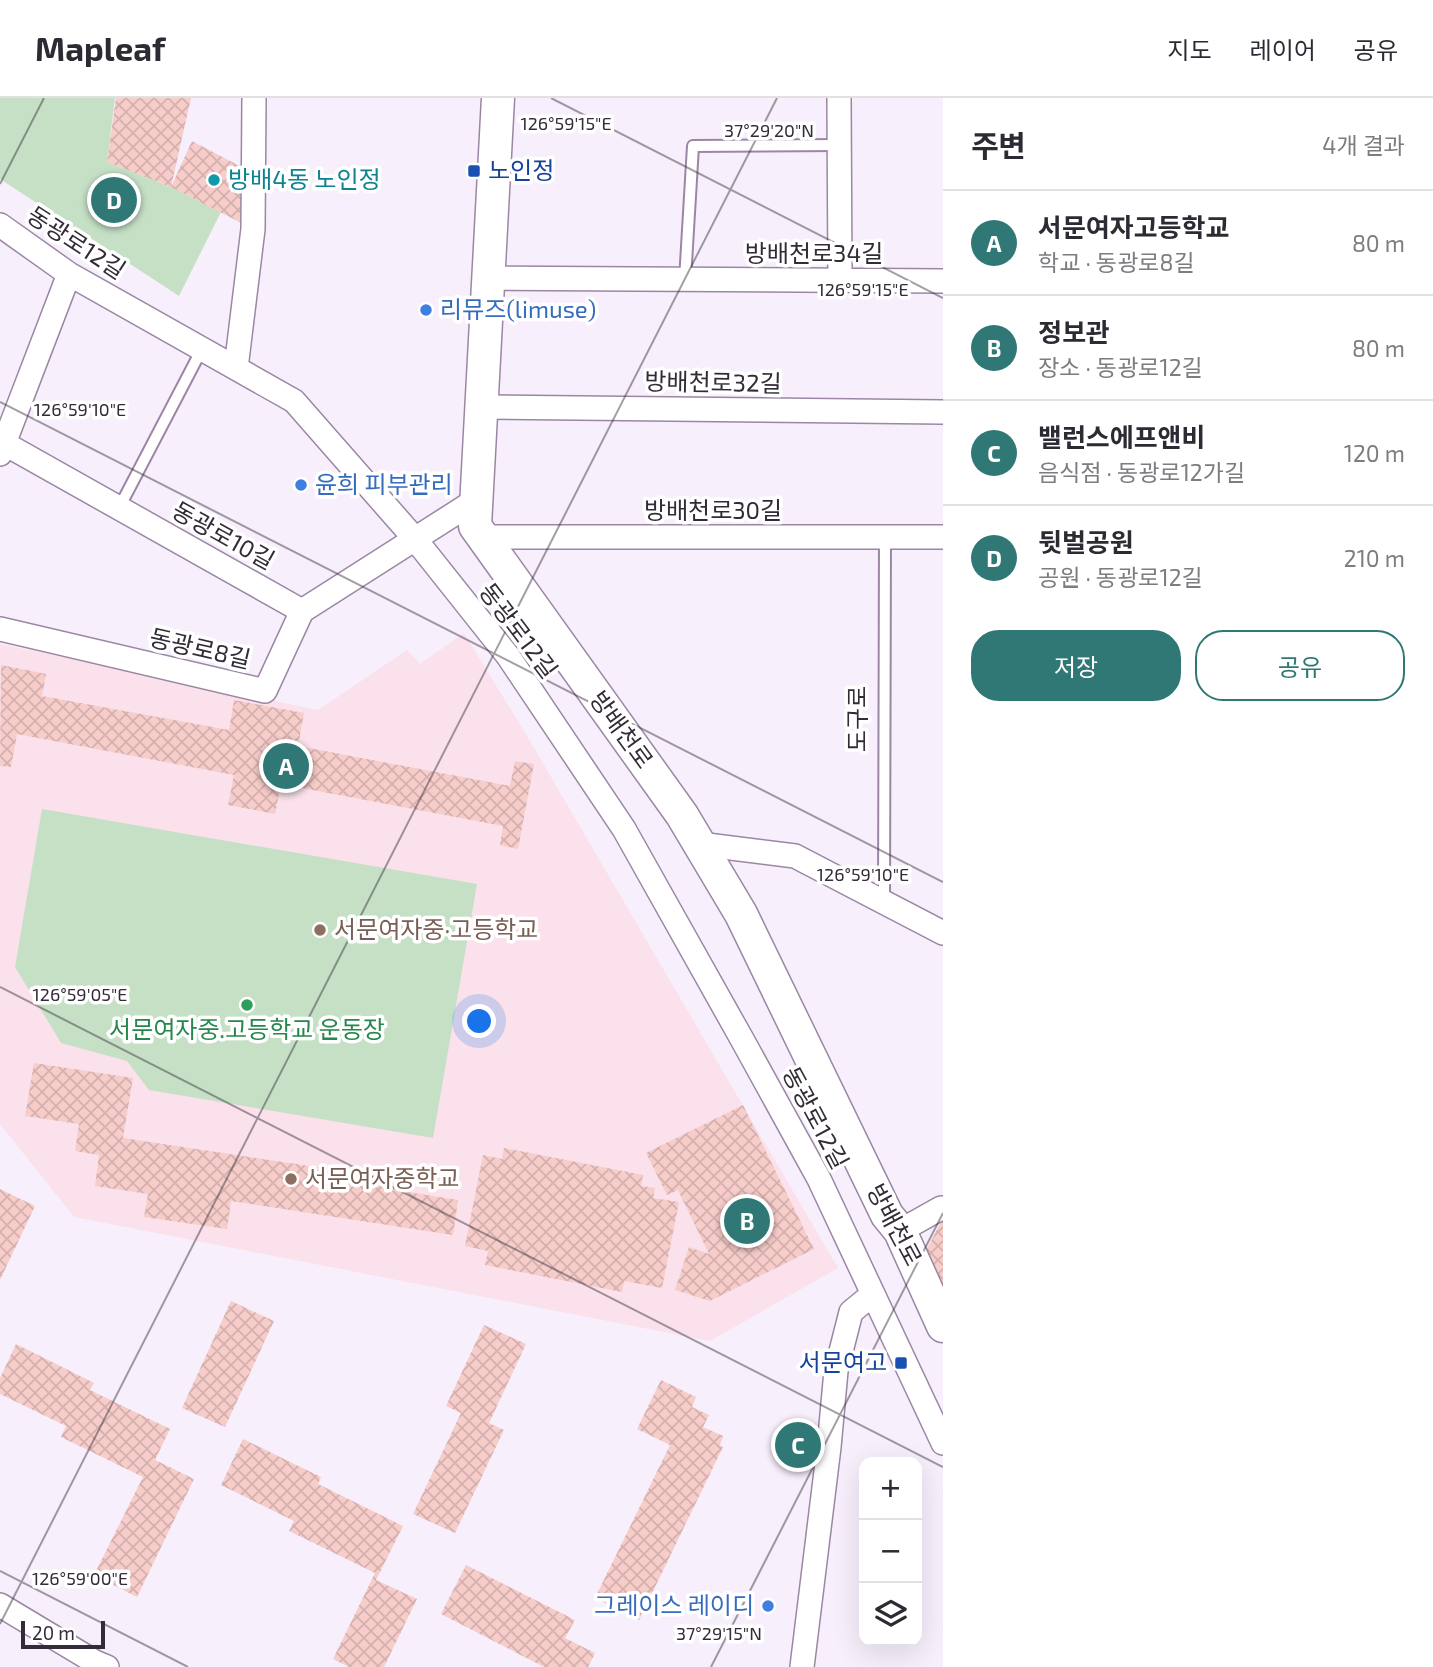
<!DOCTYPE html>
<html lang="ko">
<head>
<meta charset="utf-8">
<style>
  :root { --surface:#fff; --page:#f7f7f7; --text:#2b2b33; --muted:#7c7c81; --line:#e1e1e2; --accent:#2f7876 }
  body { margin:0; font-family:"Exo 2","Noto Sans KR",sans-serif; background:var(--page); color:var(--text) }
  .controls { position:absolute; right:21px; bottom:21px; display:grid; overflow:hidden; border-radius:14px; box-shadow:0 7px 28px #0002 }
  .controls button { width:63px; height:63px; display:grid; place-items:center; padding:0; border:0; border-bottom:2px solid var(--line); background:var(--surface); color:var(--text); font:35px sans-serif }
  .scale { position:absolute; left:21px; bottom:18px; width:84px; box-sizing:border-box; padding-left:7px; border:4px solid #332b37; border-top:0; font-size:19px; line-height:24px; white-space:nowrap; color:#332b37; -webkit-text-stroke:5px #fff; paint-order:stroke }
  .you { position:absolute; left:480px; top:924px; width:24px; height:24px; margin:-18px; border:5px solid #fff; border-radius:50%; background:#1a73e8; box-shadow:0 0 0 10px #1a73e833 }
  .badge { display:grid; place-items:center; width:46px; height:46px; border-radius:50%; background:var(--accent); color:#fff; font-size:23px; font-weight:700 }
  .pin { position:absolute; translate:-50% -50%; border:4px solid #fff; box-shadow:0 2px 7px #0006 }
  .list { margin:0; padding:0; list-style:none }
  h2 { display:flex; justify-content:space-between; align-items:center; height:91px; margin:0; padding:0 28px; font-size:30px }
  h2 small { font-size:23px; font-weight:400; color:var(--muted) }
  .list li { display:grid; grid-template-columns:46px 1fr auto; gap:21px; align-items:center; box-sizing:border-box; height:105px; padding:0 28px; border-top:2px solid var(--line) }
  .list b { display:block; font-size:26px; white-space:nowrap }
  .list p { margin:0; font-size:23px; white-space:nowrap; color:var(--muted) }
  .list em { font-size:23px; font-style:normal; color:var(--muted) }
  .actions { display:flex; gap:14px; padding:21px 28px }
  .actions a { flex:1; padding:16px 0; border:2px solid var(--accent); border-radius:28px; text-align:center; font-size:24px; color:var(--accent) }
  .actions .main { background:var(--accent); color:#fff }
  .icon { flex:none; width:38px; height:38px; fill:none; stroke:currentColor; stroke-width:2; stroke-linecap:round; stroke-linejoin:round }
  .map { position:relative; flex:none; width:943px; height:1569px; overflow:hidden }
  header { display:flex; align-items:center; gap:42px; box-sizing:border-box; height:98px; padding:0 35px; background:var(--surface); border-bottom:2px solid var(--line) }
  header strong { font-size:33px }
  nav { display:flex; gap:38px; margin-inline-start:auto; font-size:24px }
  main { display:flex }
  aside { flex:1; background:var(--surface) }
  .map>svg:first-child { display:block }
  .education { fill:#fae1eb }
  .green { fill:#c6e0c6 }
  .building { fill:url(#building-cross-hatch) }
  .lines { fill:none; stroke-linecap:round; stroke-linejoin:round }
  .lane-casing { stroke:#9b87a4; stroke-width:14 }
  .street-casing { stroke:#9b87a4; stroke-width:26 }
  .secondary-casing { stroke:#9b87a4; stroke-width:35 }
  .lane { stroke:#fff; stroke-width:10 }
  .street { stroke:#fff; stroke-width:23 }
  .secondary { stroke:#fff; stroke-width:32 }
  .ticks { fill:none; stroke:#332b37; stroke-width:2; stroke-opacity:0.45 }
  .transit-dot { fill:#1a4fb4; stroke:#fff; stroke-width:2.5 }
  .culture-dot { fill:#0f9aa8; stroke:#fff; stroke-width:2.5 }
  .shop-dot { fill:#3f7fe0; stroke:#fff; stroke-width:2.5 }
  .education-dot { fill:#8d6e63; stroke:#fff; stroke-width:2.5 }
  .leisure-dot { fill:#2e9e5b; stroke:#fff; stroke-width:2.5 }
  .labels { text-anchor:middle; stroke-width:7; stroke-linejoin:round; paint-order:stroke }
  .transit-label { font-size:24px; fill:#164399; stroke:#fff; text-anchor:start }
  .culture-label { font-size:24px; fill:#0d838f; stroke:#fff; text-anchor:start }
  .street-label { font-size:24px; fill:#332b37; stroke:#fff }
  .shop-label { font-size:24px; fill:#366cbe; stroke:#fff; text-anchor:start }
  .education-label { font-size:24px; fill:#785e54; stroke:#fff; text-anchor:start }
  .leisure-label { font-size:24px; fill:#27864d; stroke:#fff }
  .ticks-label { font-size:18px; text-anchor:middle; fill:#332b37; stroke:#fff; stroke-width:7; stroke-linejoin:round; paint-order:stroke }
</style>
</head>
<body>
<header>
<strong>Mapleaf</strong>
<nav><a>지도</a><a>레이어</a><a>공유</a></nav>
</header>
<main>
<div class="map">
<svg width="943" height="1569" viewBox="0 0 943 1569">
  <defs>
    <pattern id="building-cross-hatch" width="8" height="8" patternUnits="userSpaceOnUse" patternTransform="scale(1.75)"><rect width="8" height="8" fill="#f7cdca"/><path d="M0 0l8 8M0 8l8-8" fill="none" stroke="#d4b0ae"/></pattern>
  </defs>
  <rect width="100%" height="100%" fill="#f8effc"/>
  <path class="education" d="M 464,535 L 527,638 L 838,1170 L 710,1243 L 74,1119 L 0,1026 L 0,546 L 318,612 L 407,552 L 420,566 Z"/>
  <path class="green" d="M 0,0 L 115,0 L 107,64 L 171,89 L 221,114 L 179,198 L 0,81 Z
    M 42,711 L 477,786 L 433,1040 L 149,992 L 127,963 L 61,945 L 15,869 Z"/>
  <path class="building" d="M 116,0 L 191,0 L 171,89 L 107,64 Z
    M 192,43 L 253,75 L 253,131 L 171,89 Z
    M 1,567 L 46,576 L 42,598 L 229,632 L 234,602 L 304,615 L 298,648 L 510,688 L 515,663 L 534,666 L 518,751 L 500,747 L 503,728 L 281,686 L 275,716 L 228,707 L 234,677 L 17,636 L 11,669 L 0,668 Z
    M 34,965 L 133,980 L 123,1040 L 410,1083 L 408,1094 L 458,1102 L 453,1137 L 231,1103 L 227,1131 L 144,1119 L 148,1096 L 95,1088 L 99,1057 L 75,1053 L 79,1026 L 25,1018 Z
    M 743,1007 L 814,1151 L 710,1203 L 675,1192 L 689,1149 L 709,1156 L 678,1092 L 667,1097 L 646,1055 Z
    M 504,1050 L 643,1077 L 641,1088 L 655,1090 L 653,1100 L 679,1104 L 662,1190 L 624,1183 L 622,1194 L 485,1167 L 488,1153 L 465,1148 L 483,1057 L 502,1061 Z
    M 0,1091 L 35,1108 L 0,1182 Z
    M 943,1120 L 943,1207 L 922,1160 Z
    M 231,1203 L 274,1223 L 225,1329 L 182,1310 Z
    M 484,1227 L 526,1246 L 489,1325 L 504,1332 L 455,1435 L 413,1416 L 461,1315 L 446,1308 Z
    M 16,1246 L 94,1285 L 90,1292 L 170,1331 L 155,1362 L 194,1381 L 137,1499 L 94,1477 L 143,1379 L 61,1339 L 66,1328 L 0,1296 L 0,1280 Z
    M 661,1282 L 696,1299 L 692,1309 L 709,1317 L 703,1329 L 723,1338 L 720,1347 L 723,1349 L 639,1522 L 595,1500 L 670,1347 L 637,1331 Z
    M 243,1341 L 321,1379 L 318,1386 L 403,1428 L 376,1482 L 417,1501 L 384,1569 L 349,1569 L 333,1561 L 375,1475 L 289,1433 L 294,1423 L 221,1387 Z
    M 466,1467 L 575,1522 L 565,1540 L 595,1555 L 588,1569 L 544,1569 L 441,1516 Z"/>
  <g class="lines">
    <defs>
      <path id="lane" d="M 685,182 L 693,48 L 839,47
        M 119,410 L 202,251
        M 884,804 L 885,439"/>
      <path id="street" d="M 839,0 L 840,182
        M 0,127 L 69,176 L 294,303 L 415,441 L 508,558 L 624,731 L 743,943 L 819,1081 L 943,1345
        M 488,180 L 943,183
        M 236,270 L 253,131 L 254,0
        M 482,309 L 943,314
        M 0,343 L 302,513
        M 0,356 L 69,176
        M 483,439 L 943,439
        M 0,531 L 265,593 L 302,513 L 476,402
        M 699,746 L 795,758 L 943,835
        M 900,1133 L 941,1110 L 943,1111
        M 0,1507 L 95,1564 L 107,1569
        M 802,1569 L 829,1349 L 836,1273 L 851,1214 L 873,1196"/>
      <path id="secondary" d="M 498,0 L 475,428 L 682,717 L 741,816 L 887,1117 L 900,1133 L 943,1228"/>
    </defs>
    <use href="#lane" class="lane-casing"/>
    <use href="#street" class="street-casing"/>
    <use href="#secondary" class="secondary-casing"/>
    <use href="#lane" class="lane"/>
    <use href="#street" class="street"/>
    <use href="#secondary" class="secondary"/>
  </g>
  <path class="ticks" d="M 551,0 L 943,200M 0,86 L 44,0M 0,304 L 943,784M 0,889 L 943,1369M 0,1473 L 188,1569M 0,1526 L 777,0M 711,1569 L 943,1115"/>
  <g class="transit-dot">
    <rect x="467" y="66" width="14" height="14" rx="3.5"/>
    <rect x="894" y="1258" width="14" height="14" rx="3.5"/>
  </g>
  <circle class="culture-dot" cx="214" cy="82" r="7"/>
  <g class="shop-dot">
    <circle cx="426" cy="212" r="7"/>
    <circle cx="301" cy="387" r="7"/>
    <circle cx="768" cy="1508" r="7"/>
  </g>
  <g class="education-dot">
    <circle cx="320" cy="832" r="7"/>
    <circle cx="291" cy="1081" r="7"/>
  </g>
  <circle class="leisure-dot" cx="247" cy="907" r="7"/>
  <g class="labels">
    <g class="transit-label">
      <text x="488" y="81">노인정</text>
      <text x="887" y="1273" text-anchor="end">서문여고</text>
    </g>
    <g class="culture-label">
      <text x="228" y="90">방배4동 노인정</text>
    </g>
    <g class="street-label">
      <text transform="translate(76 145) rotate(33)" y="8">동광로12길</text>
      <text x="814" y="164">방배천로34길</text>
      <text transform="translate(713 285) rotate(1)" y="8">방배천로32길</text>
      <text x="713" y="421">방배천로30길</text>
      <text transform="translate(223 438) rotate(29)" y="8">동광로10길</text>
      <text transform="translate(518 533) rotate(53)" y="8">동광로12길</text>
      <text transform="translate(200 551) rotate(13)" y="8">동광로8길</text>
      <text transform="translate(858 621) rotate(-90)" y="8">도구로</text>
      <text transform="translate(621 632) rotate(54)" y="8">방배천로</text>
      <text transform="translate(815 1020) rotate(62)" y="8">동광로12길</text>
      <text transform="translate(894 1127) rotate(62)" y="8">방배천로</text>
    </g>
    <g class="shop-label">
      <text x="440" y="220">리뮤즈(limuse)</text>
      <text x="315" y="395">윤희 피부관리</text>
      <text x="754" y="1516" text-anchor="end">그레이스 레이디</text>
    </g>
    <g class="education-label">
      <text x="334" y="840">서문여자중·고등학교</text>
      <text x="305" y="1089">서문여자중학교</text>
    </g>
    <g class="leisure-label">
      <text x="247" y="940">서문여자중.고등학교 운동장</text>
    </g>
  </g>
  <g class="ticks-label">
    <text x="566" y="32">126°59'15"E</text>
    <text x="769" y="39">37°29'20"N</text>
    <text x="863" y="198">126°59'15"E</text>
    <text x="80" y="318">126°59'10"E</text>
    <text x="863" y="783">126°59'10"E</text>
    <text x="80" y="903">126°59'05"E</text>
    <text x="80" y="1487">126°59'00"E</text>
    <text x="719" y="1542">37°29'15"N</text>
  </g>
</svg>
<div class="controls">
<button>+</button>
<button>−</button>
<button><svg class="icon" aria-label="layers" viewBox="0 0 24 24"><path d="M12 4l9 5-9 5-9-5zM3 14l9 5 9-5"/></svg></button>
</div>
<div class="scale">20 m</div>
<div class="you"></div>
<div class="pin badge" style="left:286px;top:668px">A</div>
<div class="pin badge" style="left:747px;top:1123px">B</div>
<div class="pin badge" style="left:798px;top:1347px">C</div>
<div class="pin badge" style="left:114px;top:102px">D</div>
</div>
<aside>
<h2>주변<small>4개 결과</small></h2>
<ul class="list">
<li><span class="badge">A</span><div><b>서문여자고등학교</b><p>학교 · 동광로8길</p></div><em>80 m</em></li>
<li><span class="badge">B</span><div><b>정보관</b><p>장소 · 동광로12길</p></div><em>80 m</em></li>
<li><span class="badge">C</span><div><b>밸런스에프앤비</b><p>음식점 · 동광로12가길</p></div><em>120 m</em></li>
<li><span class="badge">D</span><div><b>뒷벌공원</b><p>공원 · 동광로12길</p></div><em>210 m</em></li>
</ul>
<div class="actions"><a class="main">저장</a><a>공유</a></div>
</aside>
</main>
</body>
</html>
